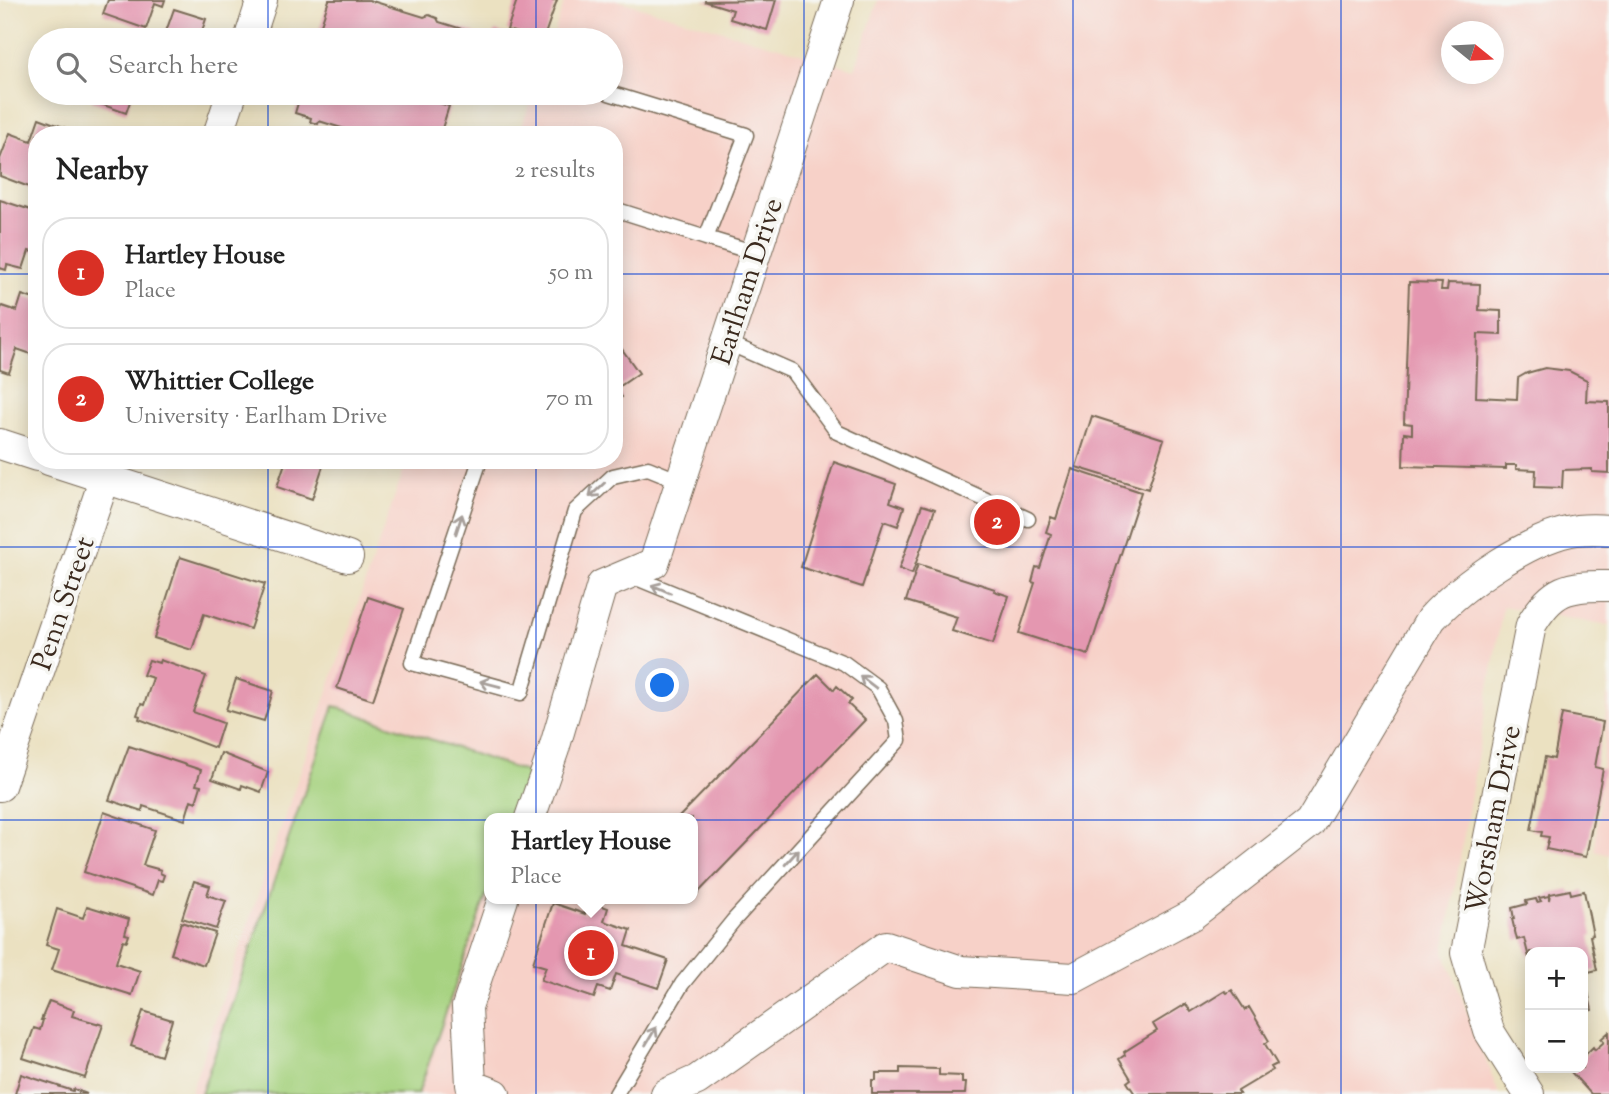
<!DOCTYPE html>
<html lang="en">
<head>
<meta charset="utf-8">
<style>
  :root { --surface:#fff; --page:#f6f6f6; --text:#222; --muted:#767676; --line:#e0e0e0; --accent:#d93025 }
  body { margin:0; font-family:"Sorts Mill Goudy",serif; background:var(--page); color:var(--text) }
  .controls { position:absolute; right:21px; bottom:21px; display:grid; overflow:hidden; border-radius:14px; box-shadow:0 4px 18px #0003 }
  .controls button { width:63px; height:63px; display:grid; place-items:center; padding:0; border:0; border-bottom:2px solid var(--line); background:var(--surface); color:var(--text); font:35px sans-serif }
  .compass { position:absolute; left:1441px; top:21px; width:63px; height:63px; border-radius:50%; background:var(--surface); box-shadow:0 4px 18px #0003; rotate:108deg }
  .you { position:absolute; left:663px; top:686px; width:24px; height:24px; margin:-18px; border:5px solid #fff; border-radius:50%; background:#1a73e8; box-shadow:0 0 0 10px #1a73e833 }
  .badge { display:grid; place-items:center; width:46px; height:46px; border-radius:50%; background:var(--accent); color:#fff; font-size:23px; font-weight:700 }
  .pin { position:absolute; translate:-50% -50%; border:4px solid #fff; box-shadow:0 2px 7px #0006 }
  .popup { position:absolute; left:484px; top:813px; width:214px; height:91px; box-sizing:border-box; display:grid; place-content:center; border-radius:14px; background:var(--surface); filter:drop-shadow(0 2px 5px #0005); font-size:23px; white-space:nowrap; color:var(--muted) }
  .popup b { font-size:26px; color:var(--text) }
  .popup::after { content:''; position:absolute; left:50%; top:100%; margin-left:-14px; border:14px solid transparent; border-top-color:var(--surface) }
  .list { margin:0; padding:0; list-style:none }
  h2 { display:flex; justify-content:space-between; align-items:center; height:91px; margin:0; padding:0 28px; font-size:30px }
  h2 small { font-size:23px; font-weight:400; color:var(--muted) }
  .list li { display:grid; grid-template-columns:46px 1fr auto; gap:21px; align-items:center; box-sizing:border-box; height:112px; margin:0 14px 14px; padding:0 14px; border:2px solid var(--line); border-radius:28px }
  .list b { display:block; font-size:26px; white-space:nowrap }
  .list p { margin:0; font-size:23px; white-space:nowrap; color:var(--muted) }
  .list em { font-size:23px; font-style:normal; color:var(--muted) }
  .icon { flex:none; width:38px; height:38px; fill:none; stroke:currentColor; stroke-width:2; stroke-linecap:round; stroke-linejoin:round }
  .map { position:relative; flex:none; width:1609px; height:1094px; overflow:hidden }
  .search { position:absolute; background:var(--surface); box-shadow:0 4px 18px #0003; left:28px; top:28px; width:595px; height:77px; display:flex; align-items:center; gap:18px; box-sizing:border-box; padding:0 24px; border-radius:38px; color:var(--muted); font-size:26px }
  .panel { position:absolute; background:var(--surface); box-shadow:0 4px 18px #0003; left:28px; top:126px; width:595px; height:343px; border-radius:28px }
  .map>svg:first-child { display:block }
  .built { fill:#f7d1c8; fill-rule:evenodd }
  .green { fill:#a6d27f; stroke:#707e4e; stroke-width:2 }
  .building { fill:#e497b0 }
  .lines { fill:none; stroke-linecap:round; stroke-linejoin:round }
  .lane-casing { stroke:#796a57; stroke-width:17 }
  .street-casing { stroke:#796a57; stroke-width:32 }
  .lane { stroke:#fff; stroke-width:14 }
  .street { stroke:#fff; stroke-width:30 }
  .oneway { stroke:#a79f9a }
  .grid { fill:none; stroke:#1d4ed8; stroke-width:2; stroke-opacity:0.55 }
  .labels { text-anchor:middle; stroke-width:7; stroke-linejoin:round; paint-order:stroke }
  .street-label { font-size:28px; fill:#3b2a1e; stroke:#f6f6f2 }
</style>
</head>
<body>
<div class="map">
<svg width="1609" height="1094" viewBox="0 0 1609 1094">
  <rect width="100%" height="100%" fill="#f6f6f2"/>
  <filter id="ink" filterUnits="userSpaceOnUse"><feTurbulence type="fractalNoise" baseFrequency=".0143" numOctaves="2"/><feDisplacementMap in="SourceGraphic" scale="14" xChannelSelector="R" yChannelSelector="G"/><feConvolveMatrix kernelMatrix="1 2 1 2 8 2 1 2 1" color-interpolation-filters="sRGB"/></filter>
  <filter id="wash" filterUnits="userSpaceOnUse"><feTurbulence type="fractalNoise" baseFrequency=".00686" numOctaves="4" result="noise"/><feDisplacementMap in="SourceGraphic" scale="28" xChannelSelector="R" yChannelSelector="G"/><feGaussianBlur stdDeviation="1.57" result="paint"/><feColorMatrix in="noise" values="0 0 0 0 0 0 0 0 0 0 0 0 0 0 0 0 0 1.4 0 .05"/><feComposite in="paint" operator="in"/></filter>
  <g filter="url(#wash)">
    <rect width="100%" height="100%" fill="#ebe1c1"/>
    <path class="built" d="M 565,0 L 616,0 L 855,69 L 878,0 L 1609,0 L 1609,626 L 1503,606 L 1444,952 L 1499,1094 L 190,1094 L 407,460 L 614,460 L 614,135 L 519,135 L 533,93 L 611,93 L 611,40 L 552,40 ZM 1452,32 L 1494,32 L 1494,74 L 1452,74 ZM 490,818 L 692,818 L 692,899 L 490,899 Z
      M 1609,675 L 1609,855 L 1595,851 Z"/>
    <path class="green" d="M 334,706 L 529,773 L 513,818 L 490,818 L 489,887 L 418,1094 L 201,1094 Z"/>
    <g id="blocks">
      <path class="building" d="M 108,0 L 165,0 L 163,6 L 155,3 L 146,29 L 103,14 Z
        M 329,0 L 369,0 L 424,17 L 429,15 L 437,18 L 439,22 L 475,33 L 473,40 L 316,40 Z
        M 517,0 L 557,0 L 543,40 L 507,30 Z
        M 776,0 L 767,30 L 730,19 L 733,10 L 704,1 Z
        M 174,9 L 206,19 L 199,40 L 163,40 Z
        M 495,31 L 524,40 L 492,40 Z
        M 95,93 L 133,93 L 126,113 L 92,101 Z
        M 301,93 L 395,93 L 413,98 L 413,95 L 449,106 L 440,135 L 350,135 L 347,134 L 348,130 L 319,121 L 318,124 L 310,122 L 311,118 L 295,113 Z
        M 39,118 L 84,135 L 37,135 L 37,190 L 0,176 L 0,159 L 10,133 L 31,141 Z
        M 0,200 L 37,212 L 37,253 L 29,251 L 23,269 L 7,265 L 6,270 L 0,268 Z
        M 1409,282 L 1442,283 L 1441,290 L 1447,290 L 1448,283 L 1480,284 L 1479,310 L 1501,311 L 1501,335 L 1478,334 L 1476,397 L 1517,399 L 1518,378 L 1527,373 L 1545,368 L 1569,371 L 1587,380 L 1586,401 L 1609,402 L 1609,473 L 1592,472 L 1592,469 L 1563,470 L 1562,488 L 1535,487 L 1536,470 L 1516,469 L 1516,465 L 1506,465 L 1506,469 L 1403,466 L 1404,433 L 1412,434 L 1412,424 L 1404,423 Z
        M 22,295 L 37,300 L 37,356 L 17,349 L 9,373 L 0,370 L 0,311 L 2,306 L 17,311 Z
        M 614,338 L 639,373 L 616,389 L 622,397 L 614,402 Z
        M 1092,416 L 1164,439 L 1148,489 L 1076,467 Z
        M 286,460 L 325,460 L 312,499 L 277,487 Z
        M 834,462 L 896,484 L 890,502 L 904,507 L 898,526 L 884,521 L 862,587 L 801,567 Z
        M 1072,469 L 1141,492 L 1088,655 L 1019,633 L 1035,583 L 1032,582 L 1036,567 L 1040,568 L 1051,534 L 1046,532 L 1051,517 L 1056,519 Z
        M 922,505 L 935,509 L 912,574 L 899,569 Z
        M 180,557 L 265,584 L 250,629 L 204,614 L 192,650 L 154,638 Z
        M 918,564 L 995,589 L 994,591 L 1009,596 L 993,644 L 952,631 L 957,617 L 906,601 Z
        M 368,597 L 404,609 L 373,700 L 337,688 Z
        M 149,660 L 159,663 L 160,660 L 206,676 L 193,712 L 223,723 L 215,748 L 139,719 L 140,716 L 137,715 L 141,704 L 144,705 L 153,678 L 143,675 Z
        M 818,674 L 834,690 L 837,686 L 852,700 L 848,704 L 865,720 L 692,899 L 692,818 L 678,818 Z
        M 236,679 L 273,691 L 264,721 L 226,710 Z
        M 1562,714 L 1603,722 L 1595,767 L 1603,769 L 1586,857 L 1546,849 L 1549,837 L 1541,836 L 1542,832 L 1531,830 L 1545,757 L 1554,759 Z
        M 129,746 L 201,770 L 196,785 L 201,786 L 196,802 L 191,800 L 185,820 L 143,806 L 142,811 L 109,800 Z
        M 221,753 L 268,772 L 261,792 L 242,785 L 241,789 L 212,779 Z
        M 104,812 L 155,830 L 143,865 L 161,870 L 160,873 L 164,875 L 162,881 L 158,880 L 153,895 L 84,872 Z
        M 194,881 L 210,886 L 207,895 L 226,901 L 216,929 L 182,918 Z
        M 1570,890 L 1571,894 L 1584,891 L 1593,935 L 1590,936 L 1597,970 L 1584,973 L 1592,1010 L 1583,1012 L 1583,952 L 1530,952 L 1529,958 L 1524,938 L 1517,940 L 1512,919 L 1514,919 L 1512,908 L 1527,904 L 1526,901 L 1536,899 L 1537,902 L 1541,901 L 1539,898 L 1549,896 L 1549,900 L 1550,894 Z
        M 589,901 L 608,908 L 604,921 L 631,930 L 626,946 L 668,960 L 658,988 L 616,974 L 610,991 L 598,987 L 594,998 L 541,980 L 546,967 L 533,963 L 553,903 L 585,914 Z
        M 87,906 L 129,919 L 125,934 L 129,935 L 127,941 L 123,940 L 116,963 L 140,971 L 132,995 L 52,970 L 59,949 L 46,945 L 57,909 L 83,918 Z
        M 181,922 L 215,933 L 204,965 L 171,954 Z
        M 1232,990 L 1245,1010 L 1249,1007 L 1269,1041 L 1265,1044 L 1277,1064 L 1271,1067 L 1273,1070 L 1238,1091 L 1240,1094 L 1135,1094 L 1127,1082 L 1131,1079 L 1119,1059 L 1125,1055 L 1124,1052 L 1157,1031 L 1153,1024 L 1186,1004 L 1191,1012 L 1225,991 L 1227,993 Z
        M 49,1001 L 74,1010 L 72,1016 L 103,1025 L 85,1078 L 23,1058 L 34,1028 L 40,1030 L 43,1020 L 41,1020 Z
        M 143,1011 L 172,1020 L 161,1056 L 131,1046 Z
        M 1609,1032 L 1609,1094 L 1591,1094 L 1571,1072 L 1575,1068 L 1583,1068 L 1583,1057 L 1593,1047 L 1595,1050 L 1604,1042 L 1601,1039 Z
        M 900,1068 L 939,1069 L 939,1075 L 962,1076 L 962,1083 L 966,1083 L 965,1094 L 872,1094 L 872,1080 L 876,1080 L 876,1073 L 900,1073 Z
        M 21,1074 L 73,1091 L 74,1089 L 87,1094 L 15,1094 Z"/>
    </g>
  </g>
  <g filter="url(#ink)">
    <use href="#blocks" fill-opacity="0" stroke="#796a57" stroke-width="2"/>
    <g class="lines">
      <defs>
        <path id="lane" d="M 609,93 L 746,135 L 706,238 L 756,253
          M 614,209 L 706,238
          M 726,342 L 792,371 L 837,432 L 1028,519
          M 480,460 L 412,663 L 521,693 L 575,511 L 613,476 L 648,468 L 680,481
          M 616,1094 L 682,984 L 733,921 L 899,740 L 896,721 L 878,688 L 844,663 L 629,575"/>
        <path id="street" d="M 249,40 L 262,0
          M 218,135 L 232,93
          M 0,444 L 37,456
          M 49,460 L 348,557
          M 0,786 L 111,460
          M 530,818 L 554,749 L 602,585 L 654,563 L 839,0
          M 495,1094 L 471,1085 L 467,1007 L 503,899
          M 666,1094 L 697,1080 L 886,946 L 961,971 L 1074,978 L 1192,915 L 1310,823 L 1431,619 C 1462,585 1530,537 1577,530 C 1587,529 1598,529 1609,530
          M 1529,1094 L 1489,1031 L 1466,953 L 1531,625 C 1552,589 1568,585 1609,586"/>
      </defs>
      <use href="#lane" class="lane-casing"/>
      <use href="#street" class="street-casing"/>
      <use href="#lane" class="lane"/>
      <use href="#street" class="street"/>
    </g>
    <defs><path id="oneway-shaft" d="M-6 0H5M1.5-3L5.5 0L1.5 3" fill="none" stroke-width="1.6" stroke-linecap="round" stroke-linejoin="round" transform="scale(1.75)"/></defs>
    <g class="oneway">
      <use href="#oneway-shaft" transform="translate(597 490) rotate(137)"/>
      <use href="#oneway-shaft" transform="translate(459 524) rotate(-72)"/>
      <use href="#oneway-shaft" transform="translate(661 589) rotate(-157)"/>
      <use href="#oneway-shaft" transform="translate(868 682) rotate(-143)"/>
      <use href="#oneway-shaft" transform="translate(490 684) rotate(-165)"/>
      <use href="#oneway-shaft" transform="translate(792 857) rotate(-48)"/>
      <use href="#oneway-shaft" transform="translate(651 1036) rotate(-59)"/>
    </g>
  </g>
  <path class="grid" d="M 268,0 L 268,40M 536,0 L 536,40M 804,0 L 804,1094M 1073,0 L 1073,1094M 1341,0 L 1341,1094M 268,93 L 268,135M 536,93 L 536,135M 0,274 L 37,274M 614,274 L 1609,274M 268,460 L 268,1094M 536,460 L 536,1094M 0,547 L 1609,547M 0,820 L 1609,820"/>
  <g class="labels">
    <g class="street-label">
      <text transform="translate(746 281) rotate(-72)" y="10">Earlham Drive</text>
      <text transform="translate(62 603) rotate(-71)" y="10">Penn Street</text>
      <text transform="translate(1492 819) rotate(-79)" y="10">Worsham Drive</text>
    </g>
  </g>
</svg>
<div class="controls">
<button>+</button>
<button>−</button>
</div>
<svg class="compass" viewBox="-18 -18 36 36"><path d="M0-13l5 13h-10z" fill="#e53935"/><path d="M0 13l5-13h-10z" fill="#767676"/></svg>
<div class="you"></div>
<div class="pin badge" style="left:591px;top:953px">1</div>
<div class="popup"><b>Hartley House</b>Place</div>
<div class="pin badge" style="left:997px;top:522px">2</div>
<div class="search"><svg class="icon" aria-label="search" viewBox="0 0 24 24"><circle cx="10" cy="10" r="6"/><path d="M15 15l6 6"/></svg>Search here</div>
<section class="panel">
<h2>Nearby<small>2 results</small></h2>
<ul class="list">
<li><span class="badge">1</span><div><b>Hartley House</b><p>Place</p></div><em>50 m</em></li>
<li><span class="badge">2</span><div><b>Whittier College</b><p>University · Earlham Drive</p></div><em>70 m</em></li>
</ul>
</section>
</div>
</body>
</html>
